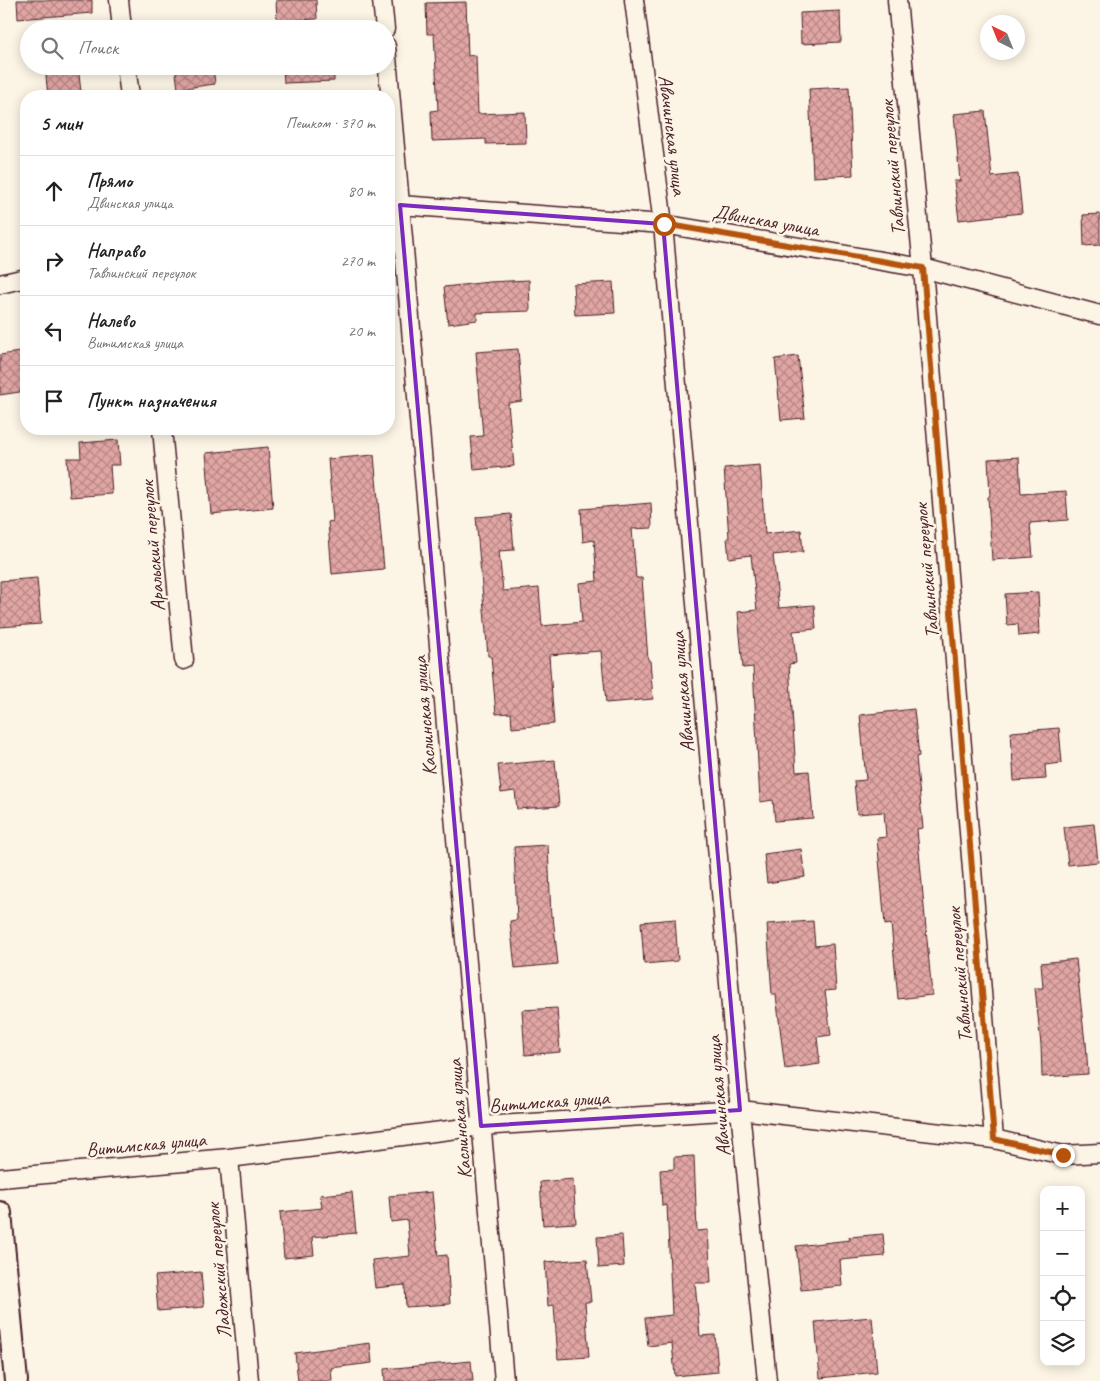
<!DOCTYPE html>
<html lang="ru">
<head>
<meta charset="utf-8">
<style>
  :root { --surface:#fff; --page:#f2f2f2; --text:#222; --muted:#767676; --line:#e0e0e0 }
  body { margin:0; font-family:Caveat,sans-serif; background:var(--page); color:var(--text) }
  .controls { position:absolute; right:15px; bottom:15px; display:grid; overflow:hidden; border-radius:10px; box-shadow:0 2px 12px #0003 }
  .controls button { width:45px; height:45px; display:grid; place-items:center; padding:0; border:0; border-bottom:1px solid var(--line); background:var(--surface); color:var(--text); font:25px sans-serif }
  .compass { position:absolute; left:980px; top:15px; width:45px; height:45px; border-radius:50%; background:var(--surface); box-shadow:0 2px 12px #0003; rotate:317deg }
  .stop { position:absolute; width:15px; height:15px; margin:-11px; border:4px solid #b45309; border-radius:50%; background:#fff }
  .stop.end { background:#b45309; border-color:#fff; box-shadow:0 1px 5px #0008 }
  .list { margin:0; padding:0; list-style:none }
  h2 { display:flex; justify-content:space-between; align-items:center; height:65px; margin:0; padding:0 20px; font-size:21px }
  h2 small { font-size:16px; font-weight:400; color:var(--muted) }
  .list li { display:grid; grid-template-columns:32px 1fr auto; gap:15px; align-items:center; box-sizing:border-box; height:70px; padding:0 20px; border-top:1px solid var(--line) }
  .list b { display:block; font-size:19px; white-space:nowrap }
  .list p { margin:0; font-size:16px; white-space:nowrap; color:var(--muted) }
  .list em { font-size:16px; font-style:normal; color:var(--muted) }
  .icon { flex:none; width:28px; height:28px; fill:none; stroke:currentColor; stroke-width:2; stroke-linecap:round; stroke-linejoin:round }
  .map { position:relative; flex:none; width:1100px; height:1381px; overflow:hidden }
  .search { position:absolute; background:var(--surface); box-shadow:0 2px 12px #0003; left:20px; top:20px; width:375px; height:55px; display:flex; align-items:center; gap:12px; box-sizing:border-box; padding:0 18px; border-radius:28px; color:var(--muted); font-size:19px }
  .panel { position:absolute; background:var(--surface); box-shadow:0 2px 12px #0003; left:20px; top:90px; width:375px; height:345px; border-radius:20px }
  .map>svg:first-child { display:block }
  .building { fill:url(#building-cross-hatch); stroke:#4a1f2b }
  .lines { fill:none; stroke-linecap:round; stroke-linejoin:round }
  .minor-casing { stroke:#4a1f2b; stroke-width:21 }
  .tertiary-casing { stroke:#4a1f2b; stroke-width:26 }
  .minor { stroke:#fcf5e5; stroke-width:18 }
  .tertiary { stroke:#fcf5e5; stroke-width:22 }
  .route { stroke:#b45309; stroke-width:6 }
  .marked { fill:none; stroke:#7b2cbf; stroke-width:4; stroke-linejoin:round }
  .labels { text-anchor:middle; stroke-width:5; stroke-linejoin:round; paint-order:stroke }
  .street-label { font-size:20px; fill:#4a1f2b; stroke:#fcf5e5 }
</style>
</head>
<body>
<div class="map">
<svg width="1100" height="1381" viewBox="0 0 1100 1381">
  <defs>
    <pattern id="building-cross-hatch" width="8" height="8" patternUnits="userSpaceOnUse" patternTransform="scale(1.25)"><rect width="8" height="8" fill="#e1a6a4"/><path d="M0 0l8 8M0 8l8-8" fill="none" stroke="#b88786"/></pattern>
  </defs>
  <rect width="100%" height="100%" fill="#fcf5e5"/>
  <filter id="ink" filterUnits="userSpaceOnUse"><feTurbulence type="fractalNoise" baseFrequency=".02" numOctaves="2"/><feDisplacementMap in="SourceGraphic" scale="10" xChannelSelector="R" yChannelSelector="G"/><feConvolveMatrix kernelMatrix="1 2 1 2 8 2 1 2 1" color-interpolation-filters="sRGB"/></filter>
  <g filter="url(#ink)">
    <path class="building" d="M 17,0 L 92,0 L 92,13 L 18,19 Z
      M 276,0 L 316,0 L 317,19 L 277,21 Z
      M 466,2 L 468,56 L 476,55 L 478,114 L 525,112 L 526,143 L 486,144 L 486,139 L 432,141 L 431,111 L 438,110 L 434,34 L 427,34 L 426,3 Z
      M 840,11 L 841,42 L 801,44 L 800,13 Z
      M 45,66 L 78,66 L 81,92 L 48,96 Z
      M 175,66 L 213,66 L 215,84 L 178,89 Z
      M 283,66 L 334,66 L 334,81 L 284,83 Z
      M 849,87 L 853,175 L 813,177 L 809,89 Z
      M 985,111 L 992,177 L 1018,174 L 1022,213 L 959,220 L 954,181 L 960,181 L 954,114 Z
      M 1100,214 L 1100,245 L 1084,246 L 1083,215 Z
      M 529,280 L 530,311 L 477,313 L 477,320 L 448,324 L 444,287 L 489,282 Z
      M 613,282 L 615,313 L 575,315 L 573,284 Z
      M 518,349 L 522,401 L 508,403 L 514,466 L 474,470 L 471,437 L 483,436 L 476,352 Z
      M 26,351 L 26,391 L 0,395 L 0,355 Z
      M 798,356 L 805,418 L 781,420 L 775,359 Z
      M 118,440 L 120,465 L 110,465 L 112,494 L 70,497 L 67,458 L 81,458 L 80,443 Z
      M 268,447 L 273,508 L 211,514 L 206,453 Z
      M 374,455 L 384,569 L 332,574 L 328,522 L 333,521 L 328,459 Z
      M 1019,457 L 1021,494 L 1066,491 L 1068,520 L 1030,523 L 1033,557 L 992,560 L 988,497 L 990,496 L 988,459 Z
      M 760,465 L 765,534 L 801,530 L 803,552 L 773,555 L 779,608 L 814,605 L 816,629 L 793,631 L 796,663 L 789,664 L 796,772 L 809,771 L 813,818 L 775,821 L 773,800 L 760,802 L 753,667 L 743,668 L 738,612 L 757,610 L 751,555 L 729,558 L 727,538 L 729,538 L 724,468 Z
      M 651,503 L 652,528 L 632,529 L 636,578 L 642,578 L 648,660 L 650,660 L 653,699 L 606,703 L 601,651 L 549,655 L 554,724 L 512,728 L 511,713 L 496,714 L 491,656 L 488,656 L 476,517 L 511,514 L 514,550 L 499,551 L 503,591 L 539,588 L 542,626 L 582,622 L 579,583 L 597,581 L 594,540 L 583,542 L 581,509 Z
      M 37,578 L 41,624 L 0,627 L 0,581 Z
      M 1038,592 L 1040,634 L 1019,636 L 1018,624 L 1007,625 L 1005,594 Z
      M 914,709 L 919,756 L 916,757 L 923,828 L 917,829 L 932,995 L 898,999 L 891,924 L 885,925 L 877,838 L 886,837 L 884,812 L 857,814 L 854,781 L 866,780 L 860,715 Z
      M 1059,728 L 1062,763 L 1045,765 L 1046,779 L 1014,781 L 1011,732 Z
      M 555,760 L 559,806 L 517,809 L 515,791 L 501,793 L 498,765 Z
      M 1094,824 L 1098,862 L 1068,865 L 1064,827 Z
      M 548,845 L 551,917 L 553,916 L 558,964 L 515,968 L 510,921 L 517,920 L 514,847 Z
      M 801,849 L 805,877 L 767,883 L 764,854 Z
      M 675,919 L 678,961 L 644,964 L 641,922 Z
      M 813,921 L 815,946 L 833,944 L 836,990 L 825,991 L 831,1035 L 817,1037 L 820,1064 L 785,1069 L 776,995 L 772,995 L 767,924 Z
      M 1076,959 L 1085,1043 L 1086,1042 L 1088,1074 L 1042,1077 L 1041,1045 L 1035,988 L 1043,988 L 1041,963 Z
      M 557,1008 L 560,1052 L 525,1055 L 522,1010 Z
      M 694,1156 L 697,1231 L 708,1230 L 711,1283 L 695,1283 L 700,1336 L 715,1335 L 718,1372 L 675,1376 L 672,1343 L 648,1346 L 645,1318 L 672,1315 L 667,1205 L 662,1206 L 660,1170 L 674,1169 L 674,1157 Z
      M 573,1179 L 576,1223 L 543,1225 L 540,1182 Z
      M 352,1192 L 356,1233 L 312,1237 L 314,1255 L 284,1258 L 280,1212 L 322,1208 L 320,1195 Z
      M 432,1192 L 438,1256 L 447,1255 L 450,1304 L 406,1307 L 405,1285 L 375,1288 L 372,1260 L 410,1256 L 407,1220 L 391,1222 L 389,1196 Z
      M 883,1234 L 885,1256 L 840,1260 L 842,1286 L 801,1290 L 796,1246 L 850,1240 L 849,1237 Z
      M 622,1235 L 624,1266 L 599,1268 L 597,1237 Z
      M 587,1259 L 591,1302 L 585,1302 L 589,1357 L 558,1359 L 554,1305 L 548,1306 L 545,1262 Z
      M 201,1272 L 204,1307 L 158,1311 L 155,1276 Z
      M 872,1317 L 877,1372 L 820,1378 L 815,1322 Z
      M 370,1343 L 372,1363 L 331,1368 L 332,1381 L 298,1381 L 295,1353 Z
      M 471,1361 L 473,1381 L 385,1381 L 384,1369 Z"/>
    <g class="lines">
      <defs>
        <path id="minor" d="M 119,0 L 122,29
          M 382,0 L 385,29
          M 634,0 L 663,224 L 740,1110 L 767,1381
          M 897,0 L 923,268 L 994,1139
          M 386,46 L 504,1381
          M 126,66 L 130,96
          M 389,207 L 400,205 L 663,224 L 923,268 L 1100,315
          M 0,284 L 26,278
          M 162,429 L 184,660
          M 229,1158 L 249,1381
          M 0,1178 L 229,1158 L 481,1126 L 740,1110 L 994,1139 L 1063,1155 L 1100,1153"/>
        <path id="tertiary" d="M 0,1213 L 16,1381"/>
      </defs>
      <use href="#minor" class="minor-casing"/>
      <use href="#tertiary" class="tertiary-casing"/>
      <use href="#minor" class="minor"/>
      <use href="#tertiary" class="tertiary"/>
    </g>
  </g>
  <g class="lines" filter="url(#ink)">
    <path class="route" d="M 664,224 L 923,268 L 994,1139 L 1063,1155"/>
  </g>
  <path class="marked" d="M 400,205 L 663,224 L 740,1110 L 481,1126 Z"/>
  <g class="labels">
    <g class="street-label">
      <text transform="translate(673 135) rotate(83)" y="7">Авачинская улица</text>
      <text transform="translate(892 168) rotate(-95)" y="7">Тавлинский переулок</text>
      <text transform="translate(766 220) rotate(10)" y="7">Двинская улица</text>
      <text transform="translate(152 546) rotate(-95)" y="7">Аральский переулок</text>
      <text transform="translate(926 571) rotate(-95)" y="7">Тавлинский переулок</text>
      <text transform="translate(682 692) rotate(-95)" y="7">Авачинская улица</text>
      <text transform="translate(424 716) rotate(-95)" y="7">Каслинская улица</text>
      <text transform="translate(959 975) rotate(-95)" y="7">Тавлинский переулок</text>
      <text transform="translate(718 1096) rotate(-95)" y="7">Авачинская улица</text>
      <text transform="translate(549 1101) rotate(-4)" y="7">Витимская улица</text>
      <text transform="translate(459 1119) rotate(-95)" y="7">Каслинская улица</text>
      <text transform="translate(146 1144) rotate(-5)" y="7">Витимская улица</text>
      <text transform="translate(218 1271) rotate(-95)" y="7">Ладожский переулок</text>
    </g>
  </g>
</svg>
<div class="controls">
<button>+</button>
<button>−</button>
<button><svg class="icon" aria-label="locate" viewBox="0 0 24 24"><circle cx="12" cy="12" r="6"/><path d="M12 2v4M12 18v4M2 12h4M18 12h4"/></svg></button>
<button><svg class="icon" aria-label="layers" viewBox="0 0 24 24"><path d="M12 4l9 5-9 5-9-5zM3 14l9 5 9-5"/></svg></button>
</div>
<svg class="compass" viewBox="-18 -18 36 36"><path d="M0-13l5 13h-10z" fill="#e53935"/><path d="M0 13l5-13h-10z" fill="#767676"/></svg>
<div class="stop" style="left:664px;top:224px"></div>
<div class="stop end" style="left:1063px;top:1155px"></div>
<div class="search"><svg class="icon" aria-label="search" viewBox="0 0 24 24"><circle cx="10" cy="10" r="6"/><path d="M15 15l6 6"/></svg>Поиск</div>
<section class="panel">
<h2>5 мин<small>Пешком · 370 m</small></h2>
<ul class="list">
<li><svg class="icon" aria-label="ahead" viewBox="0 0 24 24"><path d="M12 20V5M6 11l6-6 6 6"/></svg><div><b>Прямо</b><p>Двинская улица</p></div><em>80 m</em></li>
<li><svg class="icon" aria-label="right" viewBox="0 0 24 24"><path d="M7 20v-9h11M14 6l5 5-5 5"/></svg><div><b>Направо</b><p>Тавлинский переулок</p></div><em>270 m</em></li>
<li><svg class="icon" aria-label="left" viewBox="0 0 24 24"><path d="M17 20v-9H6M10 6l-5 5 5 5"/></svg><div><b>Налево</b><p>Витимская улица</p></div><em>20 m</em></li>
<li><svg class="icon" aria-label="arrive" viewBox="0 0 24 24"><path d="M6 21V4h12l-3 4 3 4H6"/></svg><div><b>Пункт назначения</b></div></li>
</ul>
</section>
</div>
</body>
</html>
